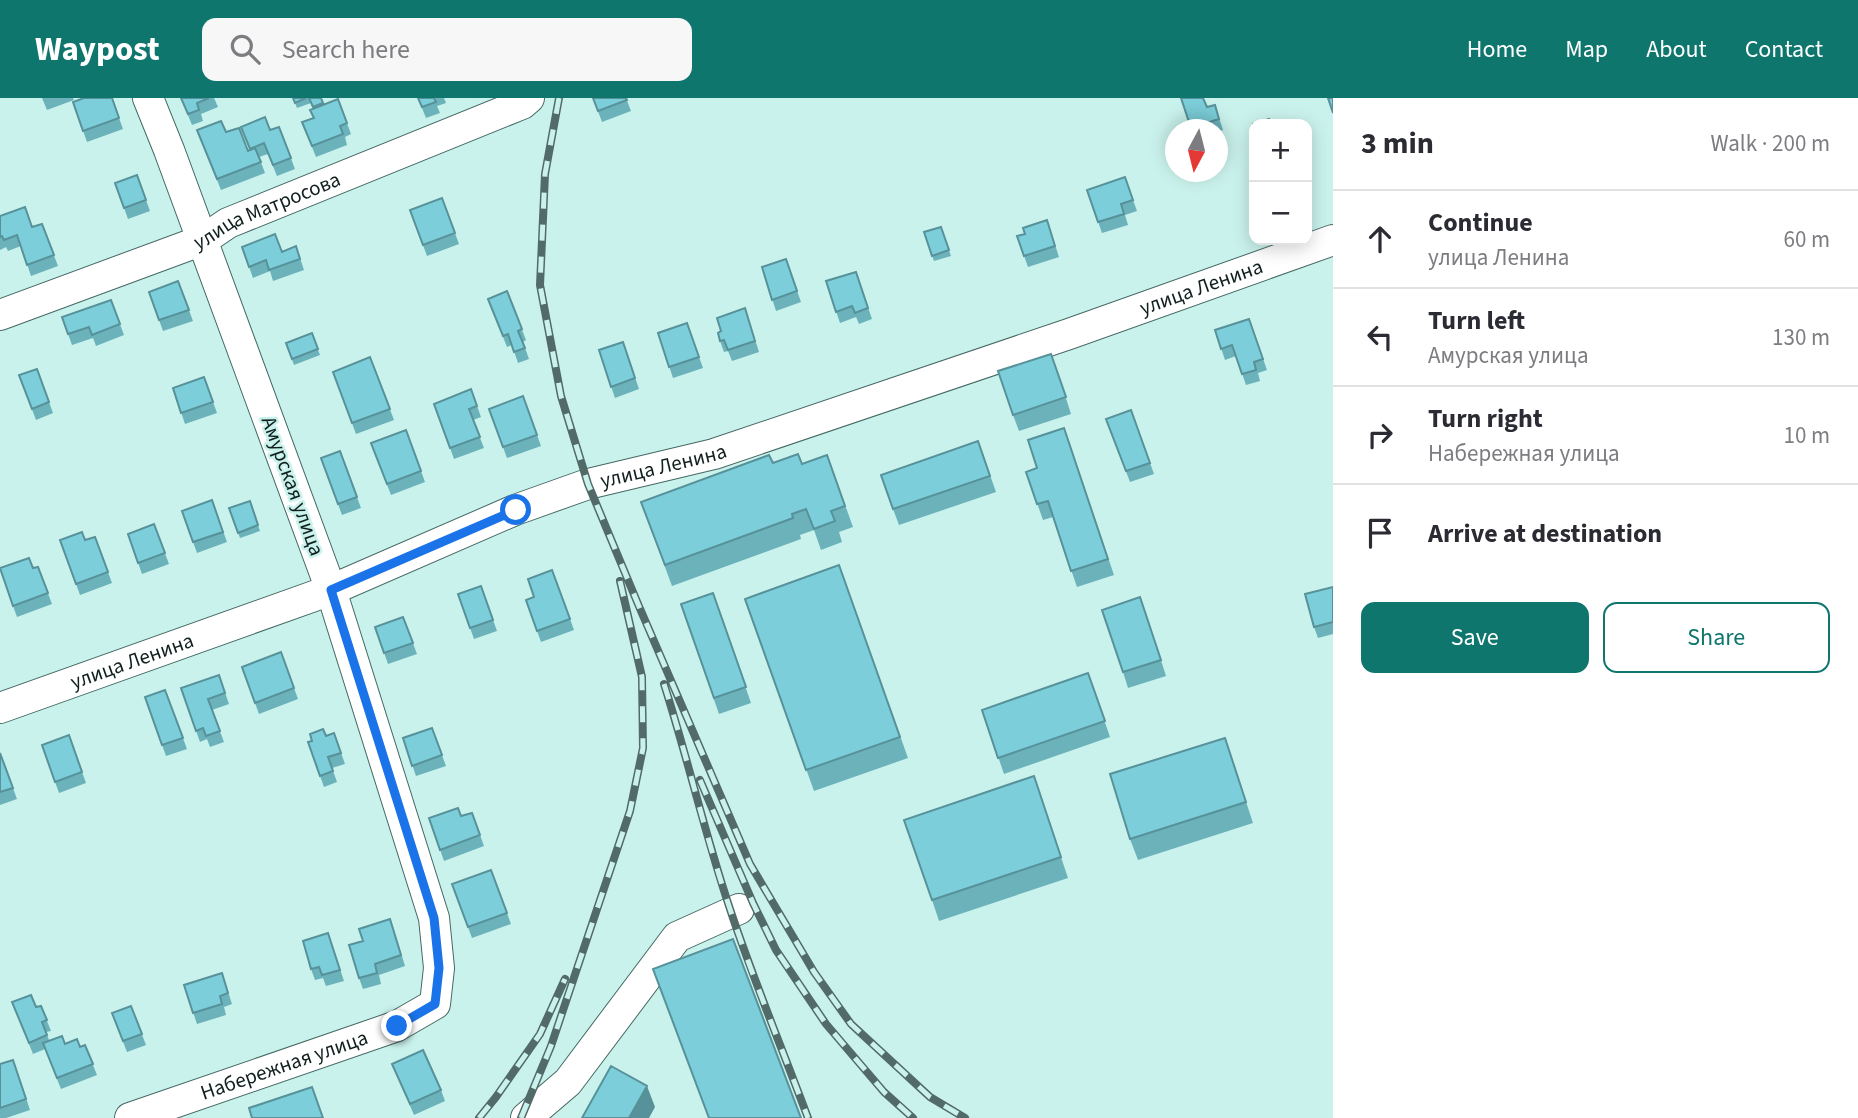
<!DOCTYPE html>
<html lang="en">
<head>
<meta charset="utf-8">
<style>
  :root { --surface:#fff; --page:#f7f7f7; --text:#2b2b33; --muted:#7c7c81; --line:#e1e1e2; --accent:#0f766e }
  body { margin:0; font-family:"Source Sans 3",sans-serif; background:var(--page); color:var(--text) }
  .controls { position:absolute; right:21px; top:21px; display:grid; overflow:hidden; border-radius:14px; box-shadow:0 4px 18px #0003 }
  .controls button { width:63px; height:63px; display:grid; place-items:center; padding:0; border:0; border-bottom:2px solid var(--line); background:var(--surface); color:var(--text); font:35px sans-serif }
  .compass { position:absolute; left:1165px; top:21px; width:63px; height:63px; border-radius:50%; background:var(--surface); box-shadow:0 4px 18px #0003; rotate:187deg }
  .stop { position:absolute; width:21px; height:21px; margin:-16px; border:5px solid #1a73e8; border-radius:50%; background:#fff }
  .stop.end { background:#1a73e8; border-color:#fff; box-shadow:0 2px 7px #0008 }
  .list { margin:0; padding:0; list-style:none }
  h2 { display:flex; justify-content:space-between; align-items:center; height:91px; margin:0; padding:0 28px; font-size:30px }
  h2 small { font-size:23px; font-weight:400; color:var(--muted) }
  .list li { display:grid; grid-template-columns:46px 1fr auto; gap:21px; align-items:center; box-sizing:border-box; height:98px; padding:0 28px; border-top:2px solid var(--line) }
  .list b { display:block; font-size:26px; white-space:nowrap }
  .list p { margin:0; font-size:23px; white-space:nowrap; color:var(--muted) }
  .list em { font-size:23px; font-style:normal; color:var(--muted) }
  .actions { display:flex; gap:14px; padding:21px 28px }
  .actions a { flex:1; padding:16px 0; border:2px solid var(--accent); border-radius:14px; text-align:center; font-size:24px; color:var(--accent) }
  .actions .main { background:var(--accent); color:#fff }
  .icon { flex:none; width:38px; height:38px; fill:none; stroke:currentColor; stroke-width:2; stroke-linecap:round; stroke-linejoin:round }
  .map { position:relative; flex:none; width:1333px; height:1020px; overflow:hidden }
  header { display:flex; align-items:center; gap:42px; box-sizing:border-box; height:98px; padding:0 35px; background:var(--accent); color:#fff }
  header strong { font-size:33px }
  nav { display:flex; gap:38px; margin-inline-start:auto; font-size:24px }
  .search { width:490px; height:63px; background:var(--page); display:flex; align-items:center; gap:18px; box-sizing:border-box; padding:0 24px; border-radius:14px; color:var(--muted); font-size:26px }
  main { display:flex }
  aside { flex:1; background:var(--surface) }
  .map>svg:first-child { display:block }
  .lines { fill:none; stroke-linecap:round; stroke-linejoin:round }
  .minor-casing { stroke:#456864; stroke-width:32 }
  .minor { stroke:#fff; stroke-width:30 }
  .rail-casing { stroke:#536b68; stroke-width:8 }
  .rail { stroke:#caf2ec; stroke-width:5; stroke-dasharray:16; stroke-linecap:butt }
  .wall { fill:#6bb2bb }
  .shaded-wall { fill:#579199 }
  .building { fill:#7ccfda; stroke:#579199; stroke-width:2 }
  .route { stroke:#1a73e8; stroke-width:9 }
  .labels { text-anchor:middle; stroke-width:5; stroke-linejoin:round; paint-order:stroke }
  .street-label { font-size:21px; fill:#11201e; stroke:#caf2ec }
</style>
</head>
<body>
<header>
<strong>Waypost</strong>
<div class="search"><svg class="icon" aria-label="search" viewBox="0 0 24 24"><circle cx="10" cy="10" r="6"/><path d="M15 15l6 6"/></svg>Search here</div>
<nav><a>Home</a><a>Map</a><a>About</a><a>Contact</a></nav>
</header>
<main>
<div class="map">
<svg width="1333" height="1020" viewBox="0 0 1333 1020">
  <rect width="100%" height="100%" fill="#caf2ec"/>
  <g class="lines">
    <defs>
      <g id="minor">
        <path id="s1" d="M 0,217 L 203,142 L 228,125 L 522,6 L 529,0"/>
        <path id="s2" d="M 0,610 L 331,492 L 515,412 L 588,386 L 714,356 L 1069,236 L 1333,142"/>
        <path id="s3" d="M 130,1020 L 397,928 L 435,906 L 439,870 L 434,820 L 331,492 L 169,52 L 148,0"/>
        <path d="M 526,1020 L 568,984 L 677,839 L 739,811"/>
      </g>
    </defs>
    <use href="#minor" class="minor-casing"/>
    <use href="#minor" class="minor"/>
    <defs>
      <path id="rail" d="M 559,0 L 545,76 L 540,187 L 561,298 L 588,386 L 638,506 L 750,766 L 814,874 L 851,926 L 930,999 L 965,1020
        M 664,586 C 688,661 705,737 730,811 C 753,881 782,950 808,1020
        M 700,682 L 753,805 L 776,852 L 826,926 L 884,994 L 913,1020
        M 479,1020 L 496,999 L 540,936 L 565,881
        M 521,1020 L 551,948 L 630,713 L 643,650 L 642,579 L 620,483"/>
    </defs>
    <use href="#rail" class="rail-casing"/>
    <use href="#rail" class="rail"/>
  </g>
  <path class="wall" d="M 42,0 L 73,0 L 74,2 L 47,12 Z
    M 181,0 L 214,0 L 218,9 L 201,16 L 203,23 L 192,27 Z
    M 293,0 L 321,0 L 324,7 L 338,1 L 351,36 L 345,39 L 347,47 L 316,59 L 302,24 L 313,20 L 313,11 L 311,5 L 297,10 Z
    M 418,0 L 444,0 L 446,5 L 437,8 L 440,15 L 426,20 Z
    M 593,0 L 626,0 L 631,13 L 602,24 Z
    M 1181,0 L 1207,9 L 1215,7 L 1223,32 L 1217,34 L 1217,32 L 1191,32 Z
    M 73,4 L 119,20 L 123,31 L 87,44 Z
    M 241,29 L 270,32 L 279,29 L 295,71 L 277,78 L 268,56 L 259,59 L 265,75 L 221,92 L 197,32 L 226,34 L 248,53 L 250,52 Z
    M 137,77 L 150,113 L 128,121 L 115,85 Z
    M 1125,79 L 1137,113 L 1125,117 L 1128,127 L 1102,135 L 1087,92 Z
    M 442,100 L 459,146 L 427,158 L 410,112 Z
    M 0,118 L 32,129 L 42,126 L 58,168 L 31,178 L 21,148 L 8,153 L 6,149 L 0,152 Z
    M 1047,122 L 1059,159 L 1028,169 L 1017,138 L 1025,136 Z
    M 941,129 L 951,158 L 934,163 L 924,134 Z
    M 296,148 L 304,172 L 273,183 L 270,173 L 253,180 L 242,149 L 282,154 Z
    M 786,161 L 801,204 L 776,213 L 762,169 Z
    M 856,174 L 872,221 L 859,226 L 856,219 L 840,225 L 826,183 Z
    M 178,183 L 193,223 L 163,233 L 149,194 Z
    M 507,193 L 526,242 L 523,244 L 529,261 L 518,265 L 512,247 L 507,249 L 488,201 Z
    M 111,202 L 124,237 L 96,248 L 93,240 L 72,247 L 62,219 Z
    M 745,210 L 759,254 L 732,263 L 728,253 L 724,254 L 720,243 L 721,233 Z
    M 1249,221 L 1267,272 L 1258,275 L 1260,283 L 1246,287 L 1236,258 L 1225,262 L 1215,232 Z
    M 687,225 L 703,270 L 673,280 L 658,235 Z
    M 312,235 L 320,257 L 294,267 L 286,245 Z
    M 623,244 L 639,291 L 615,300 L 599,252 Z
    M 370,259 L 394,322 L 356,336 L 333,274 Z
    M 37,271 L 53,315 L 36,322 L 19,277 Z
    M 1057,272 L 1071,316 L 1019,333 L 1013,317 Z
    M 204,279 L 217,315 L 185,326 L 173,290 Z
    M 471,291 L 481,319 L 473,322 L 484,350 L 454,361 L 434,306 Z
    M 523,298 L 541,348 L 507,360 L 489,311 Z
    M 1131,312 L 1154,376 L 1130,384 L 1106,321 Z
    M 1064,330 L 1114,477 L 1077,489 L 1053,419 L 1043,422 L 1026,374 L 1037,370 Z
    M 406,332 L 425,384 L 391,397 L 371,345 Z
    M 978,343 L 996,394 L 899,427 L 893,411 Z
    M 340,353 L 361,410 L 342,417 L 321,360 Z
    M 827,357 L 853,429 L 839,434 L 842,444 L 821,452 L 814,432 L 800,437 L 801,441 L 672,488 L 641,404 L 802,366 Z
    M 212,402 L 227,444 L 197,455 L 182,413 Z
    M 250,403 L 260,433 L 240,440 L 229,410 Z
    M 154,426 L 169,466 L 142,476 L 128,436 Z
    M 95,439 L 112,485 L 80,497 L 60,442 L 85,442 Z
    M 839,467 L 908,660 L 814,693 L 745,501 Z
    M 38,469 L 52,506 L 17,519 L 0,472 L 33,470 Z
    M 552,472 L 574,532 L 541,544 L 526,502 L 534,499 Z
    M 481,488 L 497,533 L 474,541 L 458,496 Z
    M 1333,489 L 1333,536 L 1318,540 L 1314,529 Z
    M 713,495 L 751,605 L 719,616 L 681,506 Z
    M 1146,515 L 1166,578 L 1128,590 L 1123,574 Z
    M 403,519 L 417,556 L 388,566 L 375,529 Z
    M 281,554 L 298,601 L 259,616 L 242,569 Z
    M 1088,575 L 1110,639 L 1004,676 L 982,612 Z
    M 219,577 L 229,606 L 212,612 L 224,644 L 210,649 L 207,641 L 200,644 L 181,590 Z
    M 165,592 L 187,651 L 166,658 L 145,599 Z
    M 432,630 L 446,668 L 416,678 L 403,640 Z
    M 334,635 L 345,666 L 332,670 L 337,684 L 324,689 L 308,644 Z
    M 69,637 L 86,685 L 59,695 L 42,647 Z
    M 0,655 L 17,701 L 0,707 Z
    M 1232,661 L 1253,725 L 1138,762 L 1130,741 Z
    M 1034,678 L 1068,780 L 939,823 L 932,802 Z
    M 472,715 L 484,748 L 444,763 L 429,720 L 461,718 Z
    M 491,772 L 511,826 L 472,840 L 452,786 Z
    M 394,832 L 405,868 L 379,877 L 381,886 L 363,891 L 359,880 Z
    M 328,835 L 344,883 L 326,888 L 323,880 L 315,882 L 311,871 Z
    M 222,875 L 232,906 L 224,909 L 226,917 L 197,926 L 184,887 Z
    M 12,904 L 36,909 L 41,908 L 51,933 L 46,934 L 49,942 L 80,949 L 85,947 L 97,977 L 61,991 L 45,951 L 33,956 Z
    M 131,908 L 146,947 L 127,954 L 112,915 Z
    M 0,966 L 17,973 L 30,1012 L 6,1020 L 0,1020 Z
    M 392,966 L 441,992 L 445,1003 L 414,1017 Z"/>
  <path class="shaded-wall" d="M 647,988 L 655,1009 L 649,1020 L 629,1020 Z"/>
  <path class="building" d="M 84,0 L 112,0 L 119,20 L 83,33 L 73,4 Z
    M 181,0 L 209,0 L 197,5 L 199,12 L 188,16 Z
    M 293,0 L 306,0 L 295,5 Z
    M 309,0 L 321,0 L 323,5 L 313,9 Z
    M 418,0 L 434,0 L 436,4 L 422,9 Z
    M 593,0 L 626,0 L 627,2 L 598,13 Z
    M 1181,0 L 1203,0 L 1207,9 L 1215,7 L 1219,21 L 1191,30 Z
    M 1328,0 L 1333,0 L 1333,15 Z
    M 338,1 L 347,25 L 340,28 L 343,36 L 312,48 L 302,24 L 314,20 L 310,12 Z
    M 265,19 L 270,32 L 279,29 L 291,60 L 273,67 L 264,45 L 250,51 L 241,29 Z
    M 1269,21 L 1270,26 L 1254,26 L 1254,29 L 1253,26 Z
    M 221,23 L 226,34 L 239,30 L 248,53 L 255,50 L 261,64 L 217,81 L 197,32 Z
    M 137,77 L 146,102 L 124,110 L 115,85 Z
    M 1125,79 L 1133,102 L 1121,106 L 1124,116 L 1098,124 L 1087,92 Z
    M 442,100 L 455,135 L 423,147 L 410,112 Z
    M 25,109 L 32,129 L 42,126 L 54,157 L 27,167 L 17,137 L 4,142 L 2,138 L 0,139 L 0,118 Z
    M 1047,122 L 1055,148 L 1024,158 L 1017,138 L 1025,136 L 1023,130 Z
    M 941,129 L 949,152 L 932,158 L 924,134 Z
    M 275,136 L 282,154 L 296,148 L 300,161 L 269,172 L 266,162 L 249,169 L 242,149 Z
    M 786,161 L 797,193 L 772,202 L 762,169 Z
    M 856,174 L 868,210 L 855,215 L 852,208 L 836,214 L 826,183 Z
    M 178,183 L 189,212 L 159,222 L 149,194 Z
    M 507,193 L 522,231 L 518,233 L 525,250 L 514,254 L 508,236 L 503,238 L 488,201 Z
    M 111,202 L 120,226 L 92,237 L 89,229 L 68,236 L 62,219 Z
    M 745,210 L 755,243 L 728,252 L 724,242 L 720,243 L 718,235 L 721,233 L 717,220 Z
    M 1249,221 L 1263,261 L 1254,264 L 1256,272 L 1242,276 L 1232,247 L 1221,251 L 1215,232 Z
    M 687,225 L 699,259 L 669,269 L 658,235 Z
    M 312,235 L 318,251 L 292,261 L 286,245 Z
    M 623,244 L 635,280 L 611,289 L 599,252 Z
    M 1051,256 L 1066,299 L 1013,317 L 998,273 Z
    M 370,259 L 390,311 L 352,325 L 333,274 Z
    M 37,271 L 49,304 L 32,311 L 19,277 Z
    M 204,279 L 213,304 L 181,315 L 173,290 Z
    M 471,291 L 477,308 L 469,311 L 480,339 L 450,350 L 434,306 Z
    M 523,298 L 537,337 L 503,349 L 489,311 Z
    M 1131,312 L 1150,365 L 1126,373 L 1106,321 Z
    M 1064,330 L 1108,461 L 1071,473 L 1048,403 L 1037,406 L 1026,374 L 1037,370 L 1028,342 Z
    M 406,332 L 421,373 L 387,386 L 371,345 Z
    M 978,343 L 990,378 L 893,411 L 881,377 Z
    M 340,353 L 357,399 L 338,406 L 321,360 Z
    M 798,356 L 802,366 L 827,357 L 845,408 L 831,413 L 835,423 L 814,431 L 806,411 L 792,416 L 793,420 L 665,467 L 641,404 L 769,357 L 773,365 Z
    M 212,402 L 223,434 L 193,444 L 182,413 Z
    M 250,403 L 258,427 L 238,435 L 229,410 Z
    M 154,426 L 165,455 L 138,465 L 128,436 Z
    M 82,434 L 85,442 L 95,439 L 108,474 L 76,486 L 60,442 Z
    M 29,460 L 33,470 L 38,469 L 48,495 L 13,508 L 0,470 Z
    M 839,467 L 900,639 L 806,672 L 745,501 Z
    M 552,472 L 570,521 L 537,533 L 526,502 L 534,499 L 528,481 Z
    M 481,488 L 493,522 L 470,530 L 458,496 Z
    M 1333,489 L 1333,524 L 1314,529 L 1305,496 Z
    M 713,495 L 746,589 L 714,600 L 681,506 Z
    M 1140,499 L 1161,562 L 1123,574 L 1102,512 Z
    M 403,519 L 413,545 L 384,555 L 375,529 Z
    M 281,554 L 294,590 L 255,605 L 242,569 Z
    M 1088,575 L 1105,623 L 998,660 L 982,612 Z
    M 219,577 L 225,595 L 208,601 L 220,633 L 206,638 L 203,630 L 196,633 L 181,590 Z
    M 165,592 L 183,640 L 162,647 L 145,599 Z
    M 432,630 L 442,657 L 412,668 L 403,640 Z
    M 323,631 L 326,638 L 334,635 L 341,655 L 328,659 L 333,673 L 320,678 L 308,644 L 312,643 L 310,636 Z
    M 69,637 L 82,674 L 55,684 L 42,647 Z
    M 1225,640 L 1246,704 L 1130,741 L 1110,676 Z
    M 0,655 L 13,690 L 0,694 Z
    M 1034,678 L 1061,759 L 932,802 L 904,722 Z
    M 458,710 L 461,718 L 472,715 L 480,737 L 440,752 L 429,720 Z
    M 491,772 L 507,815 L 468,829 L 452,786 Z
    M 390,821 L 401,857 L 375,866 L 377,875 L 359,880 L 349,847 L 363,843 L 359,831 Z
    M 328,835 L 340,872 L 322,877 L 319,869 L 311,871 L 303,843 Z
    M 733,841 L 801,1020 L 709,1020 L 653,871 Z
    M 222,875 L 228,895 L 220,898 L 222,906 L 193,915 L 184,887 Z
    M 31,897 L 36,909 L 41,908 L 47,922 L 42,924 L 47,937 L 29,945 L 12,904 Z
    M 131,908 L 142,936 L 123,943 L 112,915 Z
    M 62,938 L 65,946 L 77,941 L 80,949 L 85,947 L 93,966 L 57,980 L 43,945 Z
    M 423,952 L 441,992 L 410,1006 L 392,966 Z
    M 13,962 L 26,1001 L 0,1010 L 0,966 Z
    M 611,968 L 647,988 L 629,1020 L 582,1020 Z
    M 312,989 L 323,1020 L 252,1020 L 249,1010 Z"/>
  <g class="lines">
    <path class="route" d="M 397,928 L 435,906 L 439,870 L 434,820 L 331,492 L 516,412"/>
  </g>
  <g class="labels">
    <g class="street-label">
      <text dy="7" stroke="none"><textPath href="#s1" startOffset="287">улица Матросова</textPath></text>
      <text dy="7" stroke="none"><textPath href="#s2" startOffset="1274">улица Ленина</textPath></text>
      <text dy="7" stroke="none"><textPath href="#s2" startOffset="707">улица Ленина</textPath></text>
      <text transform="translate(293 388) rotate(70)" y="7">Амурская улица</text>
      <text dy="7" stroke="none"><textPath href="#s2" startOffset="140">улица Ленина</textPath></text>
      <text dy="7" stroke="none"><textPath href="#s3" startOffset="163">Набережная улица</textPath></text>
    </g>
  </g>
</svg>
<div class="controls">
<button>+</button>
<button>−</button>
</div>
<svg class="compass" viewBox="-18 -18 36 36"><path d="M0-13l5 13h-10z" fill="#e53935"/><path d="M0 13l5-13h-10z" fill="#7c7c81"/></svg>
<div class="stop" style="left:516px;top:412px"></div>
<div class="stop end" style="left:397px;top:928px"></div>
</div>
<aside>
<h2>3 min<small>Walk · 200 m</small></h2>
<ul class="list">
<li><svg class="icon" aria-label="ahead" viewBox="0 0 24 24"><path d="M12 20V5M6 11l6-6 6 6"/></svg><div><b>Continue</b><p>улица Ленина</p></div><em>60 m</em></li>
<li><svg class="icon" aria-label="left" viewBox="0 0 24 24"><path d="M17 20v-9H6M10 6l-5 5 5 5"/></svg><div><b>Turn left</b><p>Амурская улица</p></div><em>130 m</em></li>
<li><svg class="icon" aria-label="right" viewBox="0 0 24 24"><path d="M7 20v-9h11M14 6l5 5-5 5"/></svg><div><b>Turn right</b><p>Набережная улица</p></div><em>10 m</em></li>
<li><svg class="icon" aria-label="arrive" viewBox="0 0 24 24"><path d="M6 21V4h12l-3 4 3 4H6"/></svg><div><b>Arrive at destination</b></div></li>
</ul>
<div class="actions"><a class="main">Save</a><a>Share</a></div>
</aside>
</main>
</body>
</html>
